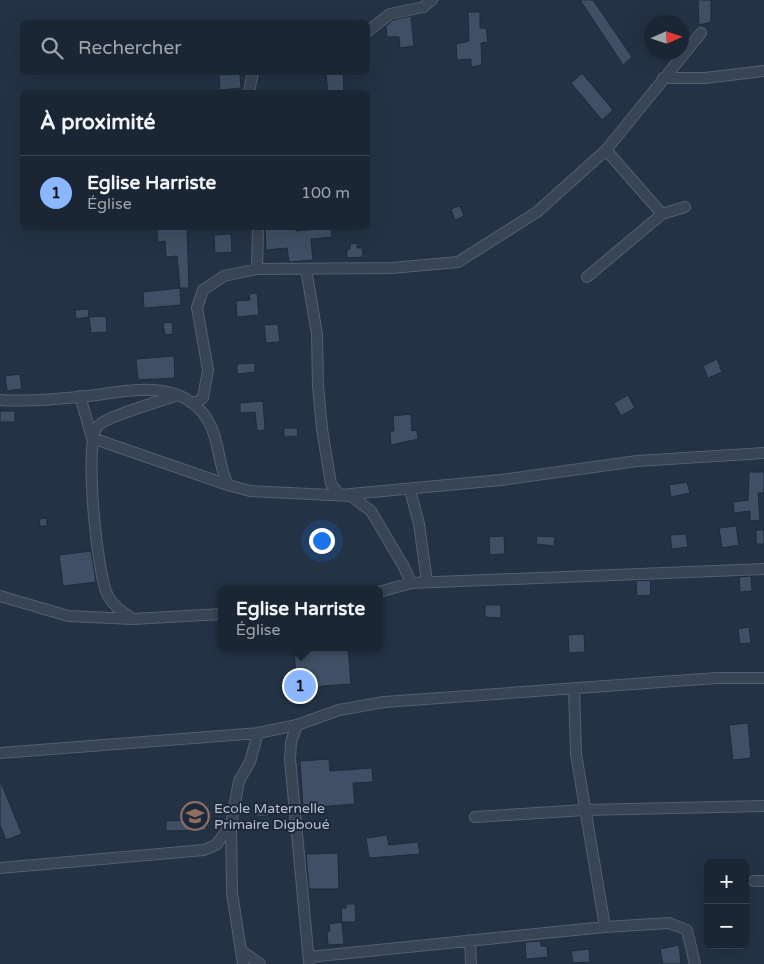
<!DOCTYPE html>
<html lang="fr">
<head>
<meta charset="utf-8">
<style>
  :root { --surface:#1b2634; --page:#283240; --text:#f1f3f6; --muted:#a0a5ac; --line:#39434f; --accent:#8ab7ff }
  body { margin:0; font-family:"Varela Round",sans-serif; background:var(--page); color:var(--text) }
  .controls { position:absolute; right:15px; bottom:15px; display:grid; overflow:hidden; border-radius:8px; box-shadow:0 5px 20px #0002 }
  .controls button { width:45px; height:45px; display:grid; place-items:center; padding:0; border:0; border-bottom:1px solid var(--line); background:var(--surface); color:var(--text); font:25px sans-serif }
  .compass { position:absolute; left:644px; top:15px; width:45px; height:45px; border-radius:50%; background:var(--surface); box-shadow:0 5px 20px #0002; rotate:87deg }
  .you { position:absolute; left:321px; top:540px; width:18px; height:18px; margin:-12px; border:4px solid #fff; border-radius:50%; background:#1a73e8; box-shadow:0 0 0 8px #1a73e833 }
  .badge { display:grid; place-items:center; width:32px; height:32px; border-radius:50%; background:var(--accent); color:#111; font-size:16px; font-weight:700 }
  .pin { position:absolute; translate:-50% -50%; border:2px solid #fff; box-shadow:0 1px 5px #0006 }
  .popup { position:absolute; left:218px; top:586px; width:165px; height:65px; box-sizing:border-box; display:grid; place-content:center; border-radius:8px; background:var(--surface); filter:drop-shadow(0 1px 4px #0005); font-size:16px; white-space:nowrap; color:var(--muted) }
  .popup b { font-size:19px; color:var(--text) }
  .popup::after { content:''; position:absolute; left:50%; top:100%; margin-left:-10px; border:10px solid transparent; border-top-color:var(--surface) }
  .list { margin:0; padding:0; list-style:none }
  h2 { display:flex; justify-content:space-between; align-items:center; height:65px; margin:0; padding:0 20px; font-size:21px }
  h2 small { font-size:16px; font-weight:400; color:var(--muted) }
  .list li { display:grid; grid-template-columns:32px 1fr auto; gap:15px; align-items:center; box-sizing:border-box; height:75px; padding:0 20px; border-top:1px solid var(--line) }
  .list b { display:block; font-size:19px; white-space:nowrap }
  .list p { margin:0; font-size:16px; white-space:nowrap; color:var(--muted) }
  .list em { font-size:16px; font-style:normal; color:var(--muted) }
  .icon { flex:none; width:28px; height:28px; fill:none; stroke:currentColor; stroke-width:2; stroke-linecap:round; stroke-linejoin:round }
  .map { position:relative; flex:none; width:764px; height:964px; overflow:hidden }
  .search { position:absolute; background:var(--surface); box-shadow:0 5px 20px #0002; left:20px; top:20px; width:350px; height:55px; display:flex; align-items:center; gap:12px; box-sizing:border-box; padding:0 18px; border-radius:8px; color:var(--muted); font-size:19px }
  .panel { position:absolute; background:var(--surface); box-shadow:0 5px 20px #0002; left:20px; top:90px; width:350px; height:140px; border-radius:8px }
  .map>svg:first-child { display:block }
  .building { fill:#404f65; stroke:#1f2b3c }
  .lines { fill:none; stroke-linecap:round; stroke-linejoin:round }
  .minor-casing { stroke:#545f6e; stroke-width:12 }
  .minor { stroke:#394454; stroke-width:10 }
  .labels { text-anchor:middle; stroke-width:4; stroke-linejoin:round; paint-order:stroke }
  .poi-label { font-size:14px; fill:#b6bfce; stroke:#1d293a; text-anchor:start }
</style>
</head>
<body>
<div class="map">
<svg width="764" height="964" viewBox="0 0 764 964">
  <rect width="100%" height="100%" fill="#243245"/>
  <path class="building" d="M 580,0 L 593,0 L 632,57 L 623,65 Z
    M 698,0 L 711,0 L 711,22 L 699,25 Z
    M 468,12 L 480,12 L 480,28 L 486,28 L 488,42 L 481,43 L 482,65 L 471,67 L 471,59 L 457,60 L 456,44 L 469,41 Z
    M 411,16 L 414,46 L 400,48 L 399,37 L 387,37 L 386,26 L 393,20 Z
    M 343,73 L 344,92 L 328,92 L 326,74 Z
    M 582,73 L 613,110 L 602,120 L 571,83 Z
    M 240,74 L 241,88 L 220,90 L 219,75 Z
    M 460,206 L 464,216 L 455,220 L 451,209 Z
    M 157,228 L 187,228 L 189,288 L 180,288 L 177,256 L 166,257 L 165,241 L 158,242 Z
    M 265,228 L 295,228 L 296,231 L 331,228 L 332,237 L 311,239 L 313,260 L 289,262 L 287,248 L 266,250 Z
    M 231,234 L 232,252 L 215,253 L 214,235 Z
    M 357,243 L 357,248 L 362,248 L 363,257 L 347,258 L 347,249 L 350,249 L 350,244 Z
    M 180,288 L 181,305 L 144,308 L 143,292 Z
    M 257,293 L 259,315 L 237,317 L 236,301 L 250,300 L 249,294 Z
    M 88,309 L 89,317 L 76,319 L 75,310 Z
    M 106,316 L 107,332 L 91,333 L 89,317 Z
    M 172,322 L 173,334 L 165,335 L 163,323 Z
    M 278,324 L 280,342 L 266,343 L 264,325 Z
    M 174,356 L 175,378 L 138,380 L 136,359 Z
    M 717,359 L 722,372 L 708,378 L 703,366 Z
    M 255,363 L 255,372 L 237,374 L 237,364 Z
    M 20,374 L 22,389 L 7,391 L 5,376 Z
    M 628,395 L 635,408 L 621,416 L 614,403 Z
    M 263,401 L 265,430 L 257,431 L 255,412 L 240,413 L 240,403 Z
    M 0,411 L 15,411 L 15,422 L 0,422 Z
    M 411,414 L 412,431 L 417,430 L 418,439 L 391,445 L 390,431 L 394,431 L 393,416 Z
    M 284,428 L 297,428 L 298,436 L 284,437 Z
    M 749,472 L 764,472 L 764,493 L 758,493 L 760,520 L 750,521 L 750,511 L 734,513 L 733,502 L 748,500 Z
    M 687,482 L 690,493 L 671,497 L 669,485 Z
    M 47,518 L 47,526 L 40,526 L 39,519 Z
    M 736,526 L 739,545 L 722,548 L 719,528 Z
    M 756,530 L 764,530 L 764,544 L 756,544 Z
    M 686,534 L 688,547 L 672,549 L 670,535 Z
    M 504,536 L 505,554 L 490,555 L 489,537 Z
    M 537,536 L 555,537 L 554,546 L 536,544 Z
    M 91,551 L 96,582 L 63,586 L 59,555 Z
    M 751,576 L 752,591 L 740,592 L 739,577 Z
    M 650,580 L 651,595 L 637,596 L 636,581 Z
    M 485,605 L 501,605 L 501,618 L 485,617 Z
    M 749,627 L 751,643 L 740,644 L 738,629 Z
    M 584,634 L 585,652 L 569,653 L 568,635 Z
    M 328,647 L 348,647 L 351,684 L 322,686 L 316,689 L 317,693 L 302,694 L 302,690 L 297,690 L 294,650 Z
    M 748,723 L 751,758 L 733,760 L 729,725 Z
    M 329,759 L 330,771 L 372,768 L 373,782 L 353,783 L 355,804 L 303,808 L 300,761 Z
    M 0,780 L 22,834 L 6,840 L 0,825 Z
    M 273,803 L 274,815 L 257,817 L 255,804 Z
    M 205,811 L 206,830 L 166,831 L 166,821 L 192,820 L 191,812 Z
    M 387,835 L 389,845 L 418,842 L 420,854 L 369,858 L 366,838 Z
    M 338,853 L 339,889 L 309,889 L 306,854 Z
    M 346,904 L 355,904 L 356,922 L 342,922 L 341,908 L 346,908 Z
    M 342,922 L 344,944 L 328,945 L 327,932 L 330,931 L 329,924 Z
    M 541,941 L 541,946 L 547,946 L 548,957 L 526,959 L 525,942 Z
    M 679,945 L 681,964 L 663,964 L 660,949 Z
    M 589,949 L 590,962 L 573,963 L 571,951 Z"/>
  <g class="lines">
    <defs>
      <path id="minor" d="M 368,31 L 390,14 L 423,7 L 432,0
        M 663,78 L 705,78 L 764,71
        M 249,92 L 253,72
        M 606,150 L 662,214
        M 257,269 L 258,228
        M 306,269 L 317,334 L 318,386 L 322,429 L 331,484 L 340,495 L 501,480 L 637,461 L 764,453
        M 587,277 L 662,214 L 685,207
        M 80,396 L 92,438 L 228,485
        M 0,400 C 29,402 60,399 88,396 C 128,391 178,378 205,416 C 220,437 217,463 228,485 L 250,491 L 351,496 L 371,511 L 404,567 L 411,583
        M 195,403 L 203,398 L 208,370 L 197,308 L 203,290 L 224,276 L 257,269 L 392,268 L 458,262 L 537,212 L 606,150 L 701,33
        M 410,490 L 419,524 L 427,582
        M 379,592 L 411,583 L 764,569
        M 0,596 L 68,616 L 133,619 L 221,614
        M 133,619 C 123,612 114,607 108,596 C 97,576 84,444 97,427 C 105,416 163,401 178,395
        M 574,688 L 576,754 L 605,927
        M 297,725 L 291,742 L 290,759 L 309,962
        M 0,753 L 258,733 L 297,725 L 339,710 L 384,702 L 717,678 L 764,678
        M 475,817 L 584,810 L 764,806
        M 0,868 L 204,850 L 216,845 L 231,824
        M 754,881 L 764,881
        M 470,940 L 471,964
        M 242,951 L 260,964
        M 309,957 L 605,927 L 669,923 L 687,930 L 695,964
        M 243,964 L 232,893 L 231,824 L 239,781 L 250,762 L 258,733"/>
    </defs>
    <use href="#minor" class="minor-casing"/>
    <use href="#minor" class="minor"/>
  </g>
  <defs>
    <symbol id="school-ring" viewBox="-11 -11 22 22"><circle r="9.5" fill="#1d293a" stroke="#8d6e63" stroke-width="1.5"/><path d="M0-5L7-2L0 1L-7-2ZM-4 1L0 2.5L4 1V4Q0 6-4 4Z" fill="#8d6e63"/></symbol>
  </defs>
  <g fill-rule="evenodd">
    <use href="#school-ring" x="179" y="800" width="32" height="32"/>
  </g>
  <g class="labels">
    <g class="poi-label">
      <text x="214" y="813">Ecole Maternelle<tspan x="214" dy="16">Primaire Digboué</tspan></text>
    </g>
  </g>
</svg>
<div class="controls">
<button>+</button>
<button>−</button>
</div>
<svg class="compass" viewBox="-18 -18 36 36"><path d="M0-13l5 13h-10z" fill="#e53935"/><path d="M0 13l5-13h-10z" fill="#a0a5ac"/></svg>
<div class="you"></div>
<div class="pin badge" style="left:300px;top:686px">1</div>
<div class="popup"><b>Eglise Harriste</b>Église</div>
<div class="search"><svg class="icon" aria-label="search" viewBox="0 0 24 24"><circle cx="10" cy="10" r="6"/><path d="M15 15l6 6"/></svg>Rechercher</div>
<section class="panel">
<h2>À proximité<small></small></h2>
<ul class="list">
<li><span class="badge">1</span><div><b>Eglise Harriste</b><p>Église</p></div><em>100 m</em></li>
</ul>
</section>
</div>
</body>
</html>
